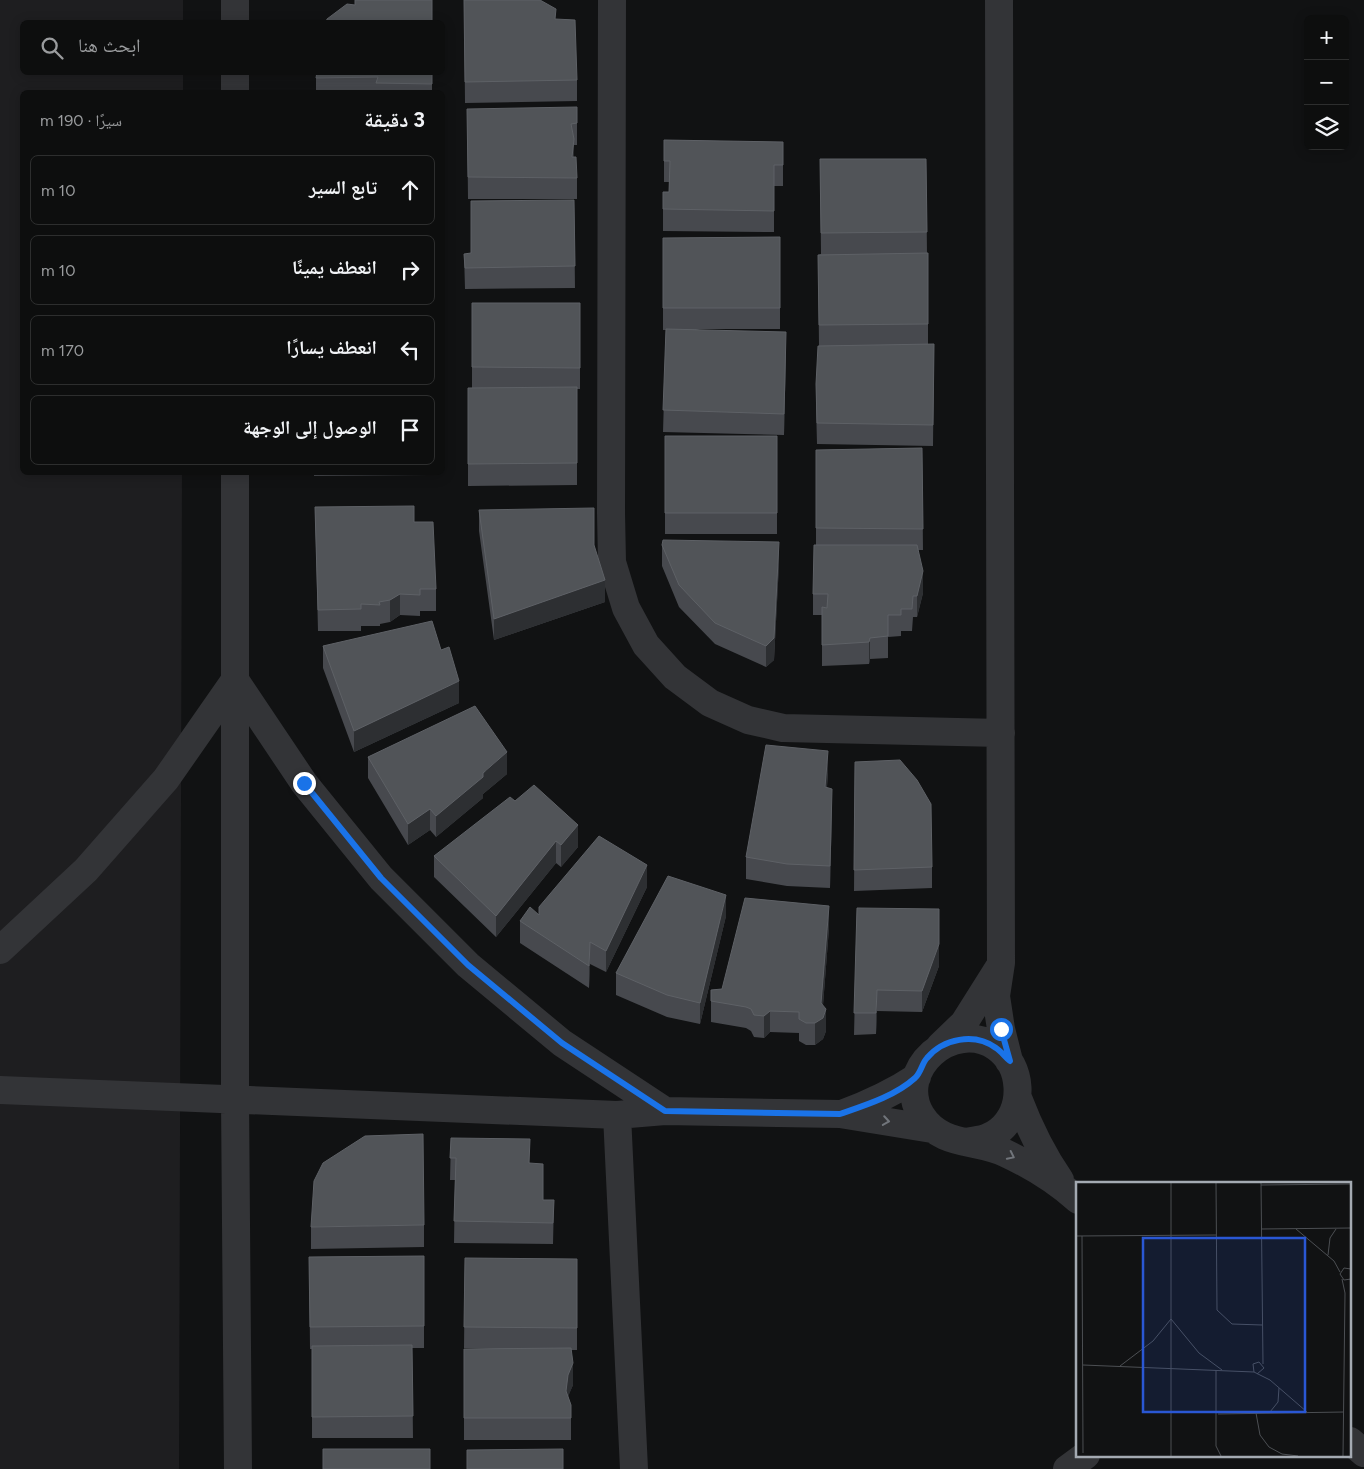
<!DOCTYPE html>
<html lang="ar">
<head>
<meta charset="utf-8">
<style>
  :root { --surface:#0d0e0e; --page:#1b1c1c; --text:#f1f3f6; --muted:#9a9c9e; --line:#2d2e2e }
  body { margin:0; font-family:Figtree,"Noto Naskh Arabic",sans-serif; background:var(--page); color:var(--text); direction:rtl }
  .controls { position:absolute; right:15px; top:15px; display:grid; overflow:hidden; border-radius:8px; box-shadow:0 2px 12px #0003 }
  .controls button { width:45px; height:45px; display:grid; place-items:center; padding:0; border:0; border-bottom:1px solid var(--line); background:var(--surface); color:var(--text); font:25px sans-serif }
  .stop { position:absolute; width:15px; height:15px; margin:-11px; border:4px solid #1a73e8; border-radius:50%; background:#fff }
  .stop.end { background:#1a73e8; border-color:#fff; box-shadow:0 1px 5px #0008 }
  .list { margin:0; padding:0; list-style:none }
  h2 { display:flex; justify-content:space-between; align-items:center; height:65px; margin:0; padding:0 20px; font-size:21px }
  h2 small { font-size:16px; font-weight:400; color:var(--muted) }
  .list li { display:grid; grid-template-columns:32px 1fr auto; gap:15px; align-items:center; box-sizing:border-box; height:70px; margin:0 10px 10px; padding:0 10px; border:1px solid var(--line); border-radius:8px }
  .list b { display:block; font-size:19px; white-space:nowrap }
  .list em { font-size:16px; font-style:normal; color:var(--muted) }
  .icon { flex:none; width:28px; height:28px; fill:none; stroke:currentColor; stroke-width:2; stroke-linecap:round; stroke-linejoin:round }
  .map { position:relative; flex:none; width:1364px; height:1469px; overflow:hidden; direction:ltr }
  .search { position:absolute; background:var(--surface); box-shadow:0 2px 12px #0003; left:20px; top:20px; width:425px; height:55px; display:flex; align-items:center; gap:12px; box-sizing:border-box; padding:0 18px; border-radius:8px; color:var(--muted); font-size:19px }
  .panel { position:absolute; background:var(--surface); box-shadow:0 2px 12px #0003; left:20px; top:90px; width:425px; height:385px; border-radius:8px; direction:rtl }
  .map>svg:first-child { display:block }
  .built { fill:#1e1e20 }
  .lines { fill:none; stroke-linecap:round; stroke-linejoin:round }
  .minor { stroke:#333437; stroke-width:28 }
  .wall { fill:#47494e }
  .shaded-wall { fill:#2d2f32 }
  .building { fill:#515458; stroke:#5e6166 }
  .oneway { stroke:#71757b }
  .route { stroke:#1a73e8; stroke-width:6 }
  .inset-road { fill:none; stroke:#4c4f53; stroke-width:1 }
  .view { fill:#2a57d4; fill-opacity:0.15; stroke:#2a57d4; stroke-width:2.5 }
  .inset-edge { fill:none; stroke:#a4aab2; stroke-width:2.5 }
</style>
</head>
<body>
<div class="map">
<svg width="1364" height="1469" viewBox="0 0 1364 1469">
  <rect width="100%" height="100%" fill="#111213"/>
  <path class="built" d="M 0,0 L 183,0 L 183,22 L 22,22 L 22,72 L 183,73 L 183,92 L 22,92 L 22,472 L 182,473 L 179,1469 L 0,1469 Z"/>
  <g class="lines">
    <path class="minor" d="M 235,0 L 235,22
      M 612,0 L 611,513 L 612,562 L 626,608 L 646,645 L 675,677 L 710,703 L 748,720 L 783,728 L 1001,733
      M 999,0 L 1001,963 L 996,996 L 1001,1029 L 1009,1061
      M 235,92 L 235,72
      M 235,472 L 235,1099 L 238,1469
      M 0,950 L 86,870 L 166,779 L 235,680 L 304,783 L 381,878 L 468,965 L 562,1043 L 665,1111
      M 940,1046 L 964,1023 L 998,969
      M 0,1090 L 617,1115 L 665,1111 L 840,1114 L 932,1129
      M 1018,1098 C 1029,1127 1042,1154 1060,1180
      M 842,1114 C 869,1104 893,1093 917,1077
      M 617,1115 L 634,1469
      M 965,1142 C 977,1140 990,1139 1000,1130 C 1025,1108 1023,1066 996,1047 C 953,1018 894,1070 921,1115 C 941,1147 975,1139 1005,1153 C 1031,1165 1056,1180 1078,1200
      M 1350,1441 L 1364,1453
      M 1067,1469 L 1086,1455"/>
  </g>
  <path class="wall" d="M 464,0 L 556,19 L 577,80 L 577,101 L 465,103 Z
    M 432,72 L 432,92 L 316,92 L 316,78 Z
    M 467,109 L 577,123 L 577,145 L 574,145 L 574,157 L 577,178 L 577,199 L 468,199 Z
    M 664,140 L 783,142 L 783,186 L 774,186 L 774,232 L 663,231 L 663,192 L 669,192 L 669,182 L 664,182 Z
    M 820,159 L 926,159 L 927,254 L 928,253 L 928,344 L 934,344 L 933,446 L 817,444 L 816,406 L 816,384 L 819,346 L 818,255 L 821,254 Z
    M 574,200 L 575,288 L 465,289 L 464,254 L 471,254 Z
    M 780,237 L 780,329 L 696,329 L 786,353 L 784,435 L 663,432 L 666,330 L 663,330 L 663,238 Z
    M 472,303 L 580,303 L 580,389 L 577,389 L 577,485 L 468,486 L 468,388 L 472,388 Z
    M 665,436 L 777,436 L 777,534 L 665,534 Z
    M 922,448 L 923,550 L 918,550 L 923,593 L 917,617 L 913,617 L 912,631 L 901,631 L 901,636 L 888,637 L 888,658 L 870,659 L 869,664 L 822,666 L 822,615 L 813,615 L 813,594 L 816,545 L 816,450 Z
    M 314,472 L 429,472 L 429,475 L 314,476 Z
    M 315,507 L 414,522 L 436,589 L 436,611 L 420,611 L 420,616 L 400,615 L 390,622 L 380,624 L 380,626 L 361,626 L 361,631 L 318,631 Z
    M 479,510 L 594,545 L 605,602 L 494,640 L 479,531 Z
    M 662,545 L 779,564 L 774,660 L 766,667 L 715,644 L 679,607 L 662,566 Z
    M 323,646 L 459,703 L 354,752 L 323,668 Z
    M 368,757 L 507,774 L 483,794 L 483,798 L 436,837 L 430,830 L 408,845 L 368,778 Z
    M 855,762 L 932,867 L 932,888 L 854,891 Z
    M 828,772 L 827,787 L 832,810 L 830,888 L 787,886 L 746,879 L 746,857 Z
    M 515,801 L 578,847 L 561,867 L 556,863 L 496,937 L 434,877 L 434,856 Z
    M 647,887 L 606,972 L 590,964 L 589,988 L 520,943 L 520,921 L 539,915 Z
    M 857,908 L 939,966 L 922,1012 L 877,1011 L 876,1034 L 854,1035 Z
    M 726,916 L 700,1024 L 667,1017 L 616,995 L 616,973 Z
    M 829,928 L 823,1005 L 826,1031 L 823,1039 L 815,1045 L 806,1045 L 799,1041 L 799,1033 L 770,1032 L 764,1038 L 754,1037 L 751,1031 L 746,1028 L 711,1022 L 711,990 L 722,989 Z
    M 451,1138 L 530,1163 L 543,1200 L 554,1200 L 553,1244 L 454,1243 L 455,1180 L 450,1180 Z
    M 424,1225 L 424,1247 L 311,1249 L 311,1227 Z
    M 424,1256 L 424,1348 L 412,1348 L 413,1438 L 312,1438 L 312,1349 L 310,1349 L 309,1257 Z
    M 465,1258 L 577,1259 L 577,1350 L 571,1350 L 573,1385 L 568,1396 L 571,1405 L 571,1440 L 464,1440 L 464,1349 L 505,1349 L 464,1348 Z"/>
  <path class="shaded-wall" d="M 574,139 L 574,160 L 572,178 L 572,157 Z
    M 786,332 L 786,353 L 784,435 L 784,414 Z
    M 779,542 L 779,564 L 774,660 L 766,667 L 766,646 Z
    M 923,571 L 923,593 L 917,617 L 917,596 Z
    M 605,580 L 605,602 L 494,640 L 494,619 Z
    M 400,594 L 400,615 L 390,622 L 390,600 Z
    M 870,638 L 870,659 L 869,664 L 869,642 Z
    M 459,681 L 459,703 L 354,752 L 354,731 Z
    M 828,751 L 828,772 L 825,809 L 825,787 Z
    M 507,752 L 507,774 L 483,794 L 483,798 L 436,837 L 436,816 Z
    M 832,789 L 832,810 L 830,888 L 830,866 Z
    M 430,809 L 430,830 L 408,845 L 408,824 Z
    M 578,825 L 578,847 L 561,867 L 561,845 Z
    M 556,841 L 556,863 L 496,937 L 496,916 Z
    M 647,865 L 647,887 L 606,972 L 606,951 Z
    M 726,895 L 726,916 L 700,1024 L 700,1003 Z
    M 829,906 L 829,928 L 822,1018 L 826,1009 L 826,1031 L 823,1039 L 815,1045 L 815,1023 L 821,1003 Z
    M 590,942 L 590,964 L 589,988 L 589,966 Z
    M 939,944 L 939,966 L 922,1012 L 922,991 Z
    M 877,990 L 877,1011 L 876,1034 L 876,1013 Z
    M 770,1011 L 770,1032 L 764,1038 L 764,1016 Z
    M 573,1363 L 573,1385 L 568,1397 L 566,1391 L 568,1375 Z"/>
  <path class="building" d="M 355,0 L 432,0 L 432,22 L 326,22 L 327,19 L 347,4 L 355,5 Z
    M 464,0 L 540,0 L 556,9 L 555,19 L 575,20 L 577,80 L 465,82 Z
    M 317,72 L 432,72 L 432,84 L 376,83 L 378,77 L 316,78 Z
    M 577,107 L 577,123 L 571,124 L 574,139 L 572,157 L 576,157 L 577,178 L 468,177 L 467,109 Z
    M 664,140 L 783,142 L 783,165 L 774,165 L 774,211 L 663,209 L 663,192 L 669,192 L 670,161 L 664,161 Z
    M 820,159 L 926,159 L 927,232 L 821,233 Z
    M 574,200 L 575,266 L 465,268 L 464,254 L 471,253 L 471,201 Z
    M 780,237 L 780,308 L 663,308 L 663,238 Z
    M 928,253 L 928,324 L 819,325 L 818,255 Z
    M 472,303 L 580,303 L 580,368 L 472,367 Z
    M 666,329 L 786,332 L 784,414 L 663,410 Z
    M 934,344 L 933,425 L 817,423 L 816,384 L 818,346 Z
    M 577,387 L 577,463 L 468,464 L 468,388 Z
    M 665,436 L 777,436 L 777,513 L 665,513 Z
    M 922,448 L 923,529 L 816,528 L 816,450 Z
    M 414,506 L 414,522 L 433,522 L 436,589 L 420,589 L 420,595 L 400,594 L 390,600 L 379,602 L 380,605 L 361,604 L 361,609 L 318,610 L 315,507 Z
    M 594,508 L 594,545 L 605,580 L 494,619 L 479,510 Z
    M 663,540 L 779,542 L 774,638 L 766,646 L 715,623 L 679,585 L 662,545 Z
    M 814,545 L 917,545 L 923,571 L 917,596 L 913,596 L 912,609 L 901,609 L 901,615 L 888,615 L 888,636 L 870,638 L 869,642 L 822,645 L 822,607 L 827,608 L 828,594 L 813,594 Z
    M 432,621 L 441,650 L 449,647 L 459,681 L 354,731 L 323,646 Z
    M 475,706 L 507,752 L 483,773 L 483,777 L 436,816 L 430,809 L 408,824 L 368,757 Z
    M 766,745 L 828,751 L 825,787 L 832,789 L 830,866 L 787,864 L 746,857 Z
    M 900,760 L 917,780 L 931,804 L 932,867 L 854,870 L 855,762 Z
    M 534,785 L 578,825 L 561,845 L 556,841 L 496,916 L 434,856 L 510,797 L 515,801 Z
    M 599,836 L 647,865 L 606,951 L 590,942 L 589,966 L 520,921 L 530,907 L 539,915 L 539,907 Z
    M 668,876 L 726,895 L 700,1003 L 667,995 L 616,973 Z
    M 745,898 L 829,906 L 821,1003 L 826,1009 L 823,1018 L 815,1023 L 806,1023 L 799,1019 L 799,1012 L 770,1011 L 764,1016 L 754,1015 L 751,1009 L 746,1007 L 711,1001 L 711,990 L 722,989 Z
    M 857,908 L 939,909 L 939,944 L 922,991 L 877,990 L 876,1013 L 854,1013 Z
    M 423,1134 L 424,1225 L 311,1227 L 314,1181 L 323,1163 L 365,1136 Z
    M 451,1138 L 530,1139 L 529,1163 L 543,1164 L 543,1200 L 554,1200 L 553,1223 L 454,1221 L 456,1158 L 450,1158 Z
    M 424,1256 L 424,1326 L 310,1327 L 309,1257 Z
    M 465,1258 L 577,1259 L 577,1328 L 464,1327 Z
    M 412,1345 L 413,1416 L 312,1417 L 312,1346 Z
    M 571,1348 L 573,1363 L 568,1375 L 566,1391 L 571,1405 L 571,1418 L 464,1418 L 464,1349 Z
    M 323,1449 L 430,1449 L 430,1469 L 323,1469 Z
    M 563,1449 L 563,1469 L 467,1469 L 467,1450 Z"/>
  <defs><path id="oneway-chevron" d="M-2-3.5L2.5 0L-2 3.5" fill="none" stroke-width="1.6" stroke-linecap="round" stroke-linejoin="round" transform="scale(1.25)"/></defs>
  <g class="oneway">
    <use href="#oneway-chevron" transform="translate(886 1121) rotate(9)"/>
    <use href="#oneway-chevron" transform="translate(1011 1156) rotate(26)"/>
  </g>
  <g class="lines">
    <path class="route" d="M 304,783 L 381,878 L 468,965 L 562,1043 L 665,1111 L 840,1114 C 866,1105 895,1096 915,1078 C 921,1073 922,1063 927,1058 C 943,1039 974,1032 996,1048 C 1001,1051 1005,1057 1010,1061 L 1001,1029"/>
  </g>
  <g transform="translate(1076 1182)">
    <rect width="275" height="275" fill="#111213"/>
    <path class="inset-road" d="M 95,1 L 95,274M 140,1 L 141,128 L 156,142 L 186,143M 185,1 L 187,182M 185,3 L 275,2M 185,47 L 275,46M 220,47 L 258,79 L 264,90M 0,54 L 140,53M 6,54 L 7,271M 252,73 L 254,56 L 260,47M 275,87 L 268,86 L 264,92 L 268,98 L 275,97M 266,97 L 269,111 L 267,274M 7,183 L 178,190M 44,184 L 77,159 L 95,137 L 123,171 L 146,188M 140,188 L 140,264 L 145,274M 181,192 L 188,186 L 183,180 L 177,182 L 178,190 L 194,198 L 231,230M 194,230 L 202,220 L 203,206M 180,231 L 184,253 L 193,265 L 206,272 L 222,274M 142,232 L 268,230"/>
    <path class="view" d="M 67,56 L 229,56 L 229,230 L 67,230 Z"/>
    <rect width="275" height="275" class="inset-edge"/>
  </g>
</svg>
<div class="controls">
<button>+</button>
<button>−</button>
<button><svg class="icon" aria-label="layers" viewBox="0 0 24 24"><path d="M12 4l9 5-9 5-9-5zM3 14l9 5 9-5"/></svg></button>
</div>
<div class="stop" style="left:1001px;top:1029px"></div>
<div class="stop end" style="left:304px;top:783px"></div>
<div class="search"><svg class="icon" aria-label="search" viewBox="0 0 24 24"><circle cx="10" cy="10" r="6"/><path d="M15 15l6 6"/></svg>ابحث هنا</div>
<section class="panel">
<h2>3 دقيقة<small>سيرًا · 190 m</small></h2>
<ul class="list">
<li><svg class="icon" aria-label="ahead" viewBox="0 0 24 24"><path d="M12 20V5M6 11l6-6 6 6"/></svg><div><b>تابع السير</b></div><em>10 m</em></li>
<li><svg class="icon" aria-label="right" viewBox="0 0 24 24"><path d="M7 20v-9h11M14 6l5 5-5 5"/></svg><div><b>انعطف يمينًا</b></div><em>10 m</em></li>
<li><svg class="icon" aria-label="left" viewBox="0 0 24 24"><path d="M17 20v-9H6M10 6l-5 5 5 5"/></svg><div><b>انعطف يسارًا</b></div><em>170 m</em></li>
<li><svg class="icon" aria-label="arrive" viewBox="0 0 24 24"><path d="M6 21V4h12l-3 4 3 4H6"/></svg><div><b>الوصول إلى الوجهة</b></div></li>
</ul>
</section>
</div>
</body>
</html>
